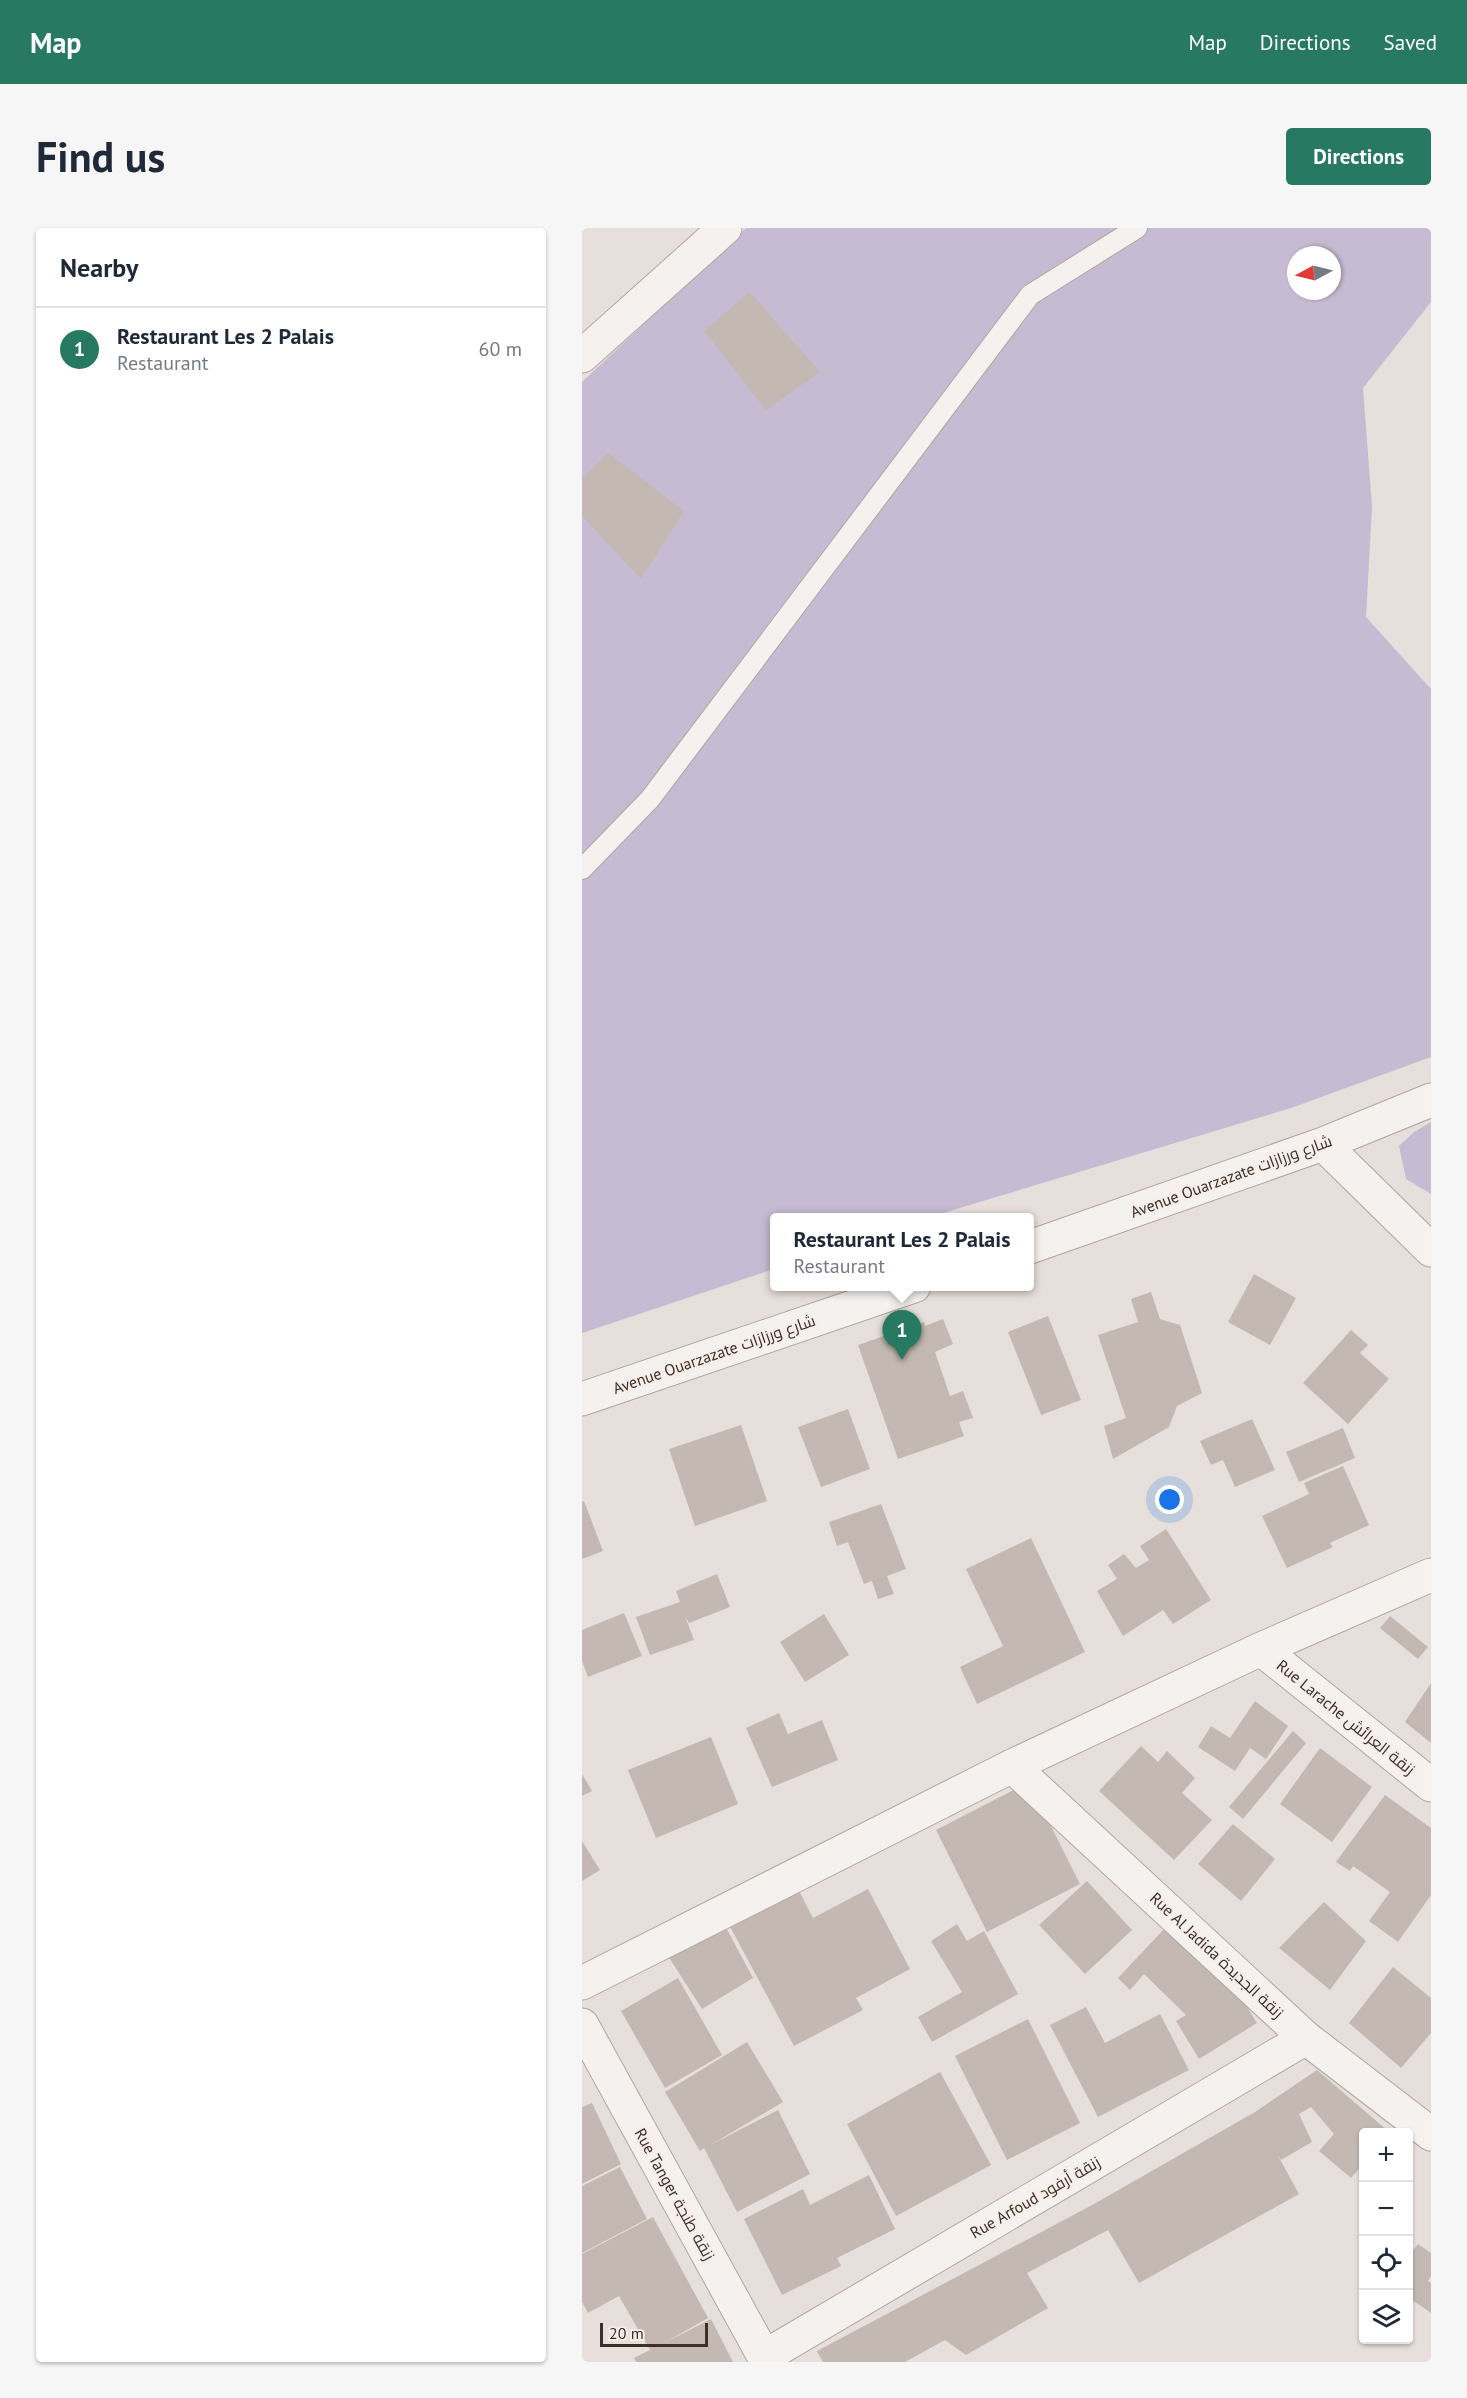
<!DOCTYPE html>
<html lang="en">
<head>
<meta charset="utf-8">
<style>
  :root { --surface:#fff; --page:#f6f6f7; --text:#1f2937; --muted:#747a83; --line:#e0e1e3; --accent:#287962 }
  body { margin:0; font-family:"PT Sans",Cairo,sans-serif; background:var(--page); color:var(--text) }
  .controls { position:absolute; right:18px; bottom:18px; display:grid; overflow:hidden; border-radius:6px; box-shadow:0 2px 4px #0004 }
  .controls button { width:54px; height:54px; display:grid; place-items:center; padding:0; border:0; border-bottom:2px solid var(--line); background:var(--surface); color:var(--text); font:30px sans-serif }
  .compass { position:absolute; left:705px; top:18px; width:54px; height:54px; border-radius:50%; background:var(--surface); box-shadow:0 2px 4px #0004; rotate:263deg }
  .scale { position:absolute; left:18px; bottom:15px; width:108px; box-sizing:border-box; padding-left:6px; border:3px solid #3e2e24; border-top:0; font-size:16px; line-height:21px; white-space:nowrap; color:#3e2e24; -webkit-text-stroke:4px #f5eeea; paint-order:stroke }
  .you { position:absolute; left:588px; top:1272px; width:21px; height:21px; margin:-15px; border:4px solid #fff; border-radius:50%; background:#1a73e8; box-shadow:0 0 0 9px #1a73e833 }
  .badge { display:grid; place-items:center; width:39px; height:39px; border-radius:50%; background:var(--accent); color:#fff; font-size:20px; font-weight:700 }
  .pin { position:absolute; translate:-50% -50px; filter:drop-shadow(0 2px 3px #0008) }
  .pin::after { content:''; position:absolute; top:32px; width:21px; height:18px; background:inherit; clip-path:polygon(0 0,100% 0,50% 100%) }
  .popup { position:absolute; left:188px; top:985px; width:264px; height:78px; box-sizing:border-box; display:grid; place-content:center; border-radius:6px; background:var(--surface); filter:drop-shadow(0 2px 4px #0005); font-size:20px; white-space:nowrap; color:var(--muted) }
  .popup b { font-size:22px; color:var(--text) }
  .popup::after { content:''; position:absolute; left:50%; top:100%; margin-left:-12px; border:12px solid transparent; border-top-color:var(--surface) }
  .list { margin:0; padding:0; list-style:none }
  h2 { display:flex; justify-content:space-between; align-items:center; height:78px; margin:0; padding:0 24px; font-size:26px }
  h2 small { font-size:20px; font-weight:400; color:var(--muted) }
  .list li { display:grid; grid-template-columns:39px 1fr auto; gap:18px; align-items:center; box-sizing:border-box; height:84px; padding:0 24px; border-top:2px solid var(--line) }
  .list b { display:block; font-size:22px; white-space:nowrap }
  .list p { margin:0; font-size:20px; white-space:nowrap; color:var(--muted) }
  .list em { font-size:20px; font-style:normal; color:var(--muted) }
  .icon { flex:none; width:33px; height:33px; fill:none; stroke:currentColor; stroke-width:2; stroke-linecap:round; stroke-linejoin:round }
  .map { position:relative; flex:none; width:849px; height:2134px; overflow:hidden; border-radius:6px }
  header { display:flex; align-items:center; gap:36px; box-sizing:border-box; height:84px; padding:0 30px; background:var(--accent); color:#fff }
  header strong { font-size:28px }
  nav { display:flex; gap:33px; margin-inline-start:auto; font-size:21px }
  .intro { display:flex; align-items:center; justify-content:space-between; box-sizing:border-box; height:144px; padding:0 36px }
  h1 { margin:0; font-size:42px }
  .button { padding:15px 27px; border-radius:6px; background:var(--accent); color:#fff; font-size:21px; font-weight:700 }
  main { display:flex; gap:36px; padding:0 36px }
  aside { flex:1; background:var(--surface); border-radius:6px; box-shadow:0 2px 4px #0004 }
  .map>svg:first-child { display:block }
  .green { fill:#c6bbd2; fill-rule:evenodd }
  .building { fill:#c4b9b2 }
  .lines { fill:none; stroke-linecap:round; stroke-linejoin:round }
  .service-casing { stroke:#b1a6a0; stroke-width:22 }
  .minor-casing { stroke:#b1a6a0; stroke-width:35 }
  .tertiary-casing { stroke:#b1a6a0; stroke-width:35 }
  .service { stroke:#f5f1ee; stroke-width:20 }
  .minor { stroke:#f5f1ee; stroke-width:33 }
  .tertiary { stroke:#f5f1ee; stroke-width:33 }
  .labels { text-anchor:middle; stroke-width:4.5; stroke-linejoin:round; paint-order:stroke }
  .street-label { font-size:16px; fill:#3e2e24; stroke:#f5eeea }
</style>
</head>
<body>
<header>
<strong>Map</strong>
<nav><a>Map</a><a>Directions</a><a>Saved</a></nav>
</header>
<div class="intro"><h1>Find us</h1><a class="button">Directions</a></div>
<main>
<aside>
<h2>Nearby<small></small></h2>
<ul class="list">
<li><span class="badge">1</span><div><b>Restaurant Les 2 Palais</b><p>Restaurant</p></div><em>60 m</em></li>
</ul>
</aside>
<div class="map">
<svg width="849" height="2134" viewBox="0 0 849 2134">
  <rect width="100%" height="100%" fill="#e7dfdb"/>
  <path class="green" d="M 164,0 L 849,0 L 849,74 L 781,160 L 790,279 L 784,389 L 849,461 L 849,829 L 709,880 L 348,989 L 192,990 L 192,1041 L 0,1105 L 0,154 ZM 714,27 L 750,27 L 750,63 L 714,63 Z
    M 849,894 L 849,966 L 824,951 L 817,918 L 832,904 Z"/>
  <path class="building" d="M 168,64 L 238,144 L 184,182 L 122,103 Z
    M 26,225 L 102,283 L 59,351 L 0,288 L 0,251 Z
    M 672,1046 L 714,1070 L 688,1117 L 646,1094 Z
    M 569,1064 L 578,1091 L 598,1097 L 620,1165 L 595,1178 L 587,1199 L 531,1231 L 522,1198 L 544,1190 L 516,1107 L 556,1094 L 549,1071 Z
    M 466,1088 L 499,1172 L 459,1187 L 426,1104 Z
    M 361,1091 L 371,1116 L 353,1124 L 368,1168 L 381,1163 L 391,1190 L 377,1194 L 382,1208 L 316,1231 L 276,1117 L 342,1094 L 343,1098 Z
    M 769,1102 L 786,1117 L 778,1125 L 807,1151 L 766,1196 L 721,1155 Z
    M 266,1181 L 288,1241 L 239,1259 L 216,1199 Z
    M 670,1191 L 693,1242 L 653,1259 L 641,1232 L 629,1237 L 618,1213 Z
    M 159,1197 L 185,1273 L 113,1298 L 87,1221 Z
    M 761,1200 L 773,1230 L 717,1254 L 704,1224 Z
    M 761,1238 L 787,1297 L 748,1315 L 751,1319 L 705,1340 L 680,1288 L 727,1266 L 722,1255 Z
    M 2,1273 L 21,1323 L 0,1331 L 0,1274 Z
    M 299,1276 L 324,1341 L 305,1348 L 312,1366 L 296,1371 L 290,1353 L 282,1356 L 266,1314 L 255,1318 L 247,1294 Z
    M 584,1301 L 629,1372 L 591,1396 L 581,1382 L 541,1408 L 515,1363 L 535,1351 L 526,1337 L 542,1326 L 554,1340 L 567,1332 L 558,1318 Z
    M 449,1310 L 503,1424 L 395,1476 L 378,1439 L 421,1418 L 384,1341 Z
    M 135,1346 L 148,1379 L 107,1395 L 103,1388 L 112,1412 L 68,1427 L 54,1389 L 98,1374 L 94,1363 Z
    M 42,1385 L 60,1428 L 6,1449 L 0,1433 L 0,1402 Z
    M 242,1386 L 267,1427 L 223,1454 L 198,1414 Z
    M 808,1388 L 846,1419 L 836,1431 L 798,1400 Z
    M 849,1455 L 849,1515 L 823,1494 Z
    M 673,1473 L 706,1498 L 684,1531 L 668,1520 L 653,1543 L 616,1519 L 629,1498 L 648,1510 Z
    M 197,1485 L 206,1506 L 240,1492 L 256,1532 L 190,1559 L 164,1500 Z
    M 711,1503 L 724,1515 L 661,1591 L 647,1579 Z
    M 129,1509 L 156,1576 L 74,1610 L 46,1542 Z
    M 559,1518 L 576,1534 L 585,1523 L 613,1550 L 600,1565 L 630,1592 L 592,1632 L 517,1563 Z
    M 738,1520 L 790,1559 L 750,1614 L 698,1576 Z
    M 0,1546 L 10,1563 L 0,1568 Z
    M 447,1554 L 498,1656 L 405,1704 L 354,1602 Z
    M 803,1567 L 849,1600 L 849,1667 L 816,1714 L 787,1693 L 808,1664 L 771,1638 L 768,1643 L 754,1634 Z
    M 651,1596 L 693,1631 L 659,1673 L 616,1636 Z
    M 0,1613 L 18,1642 L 0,1653 Z
    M 505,1653 L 550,1702 L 503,1746 L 457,1697 Z
    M 213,1655 L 231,1690 L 286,1661 L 328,1741 L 274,1770 L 281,1782 L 212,1818 L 144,1691 Z
    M 742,1674 L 784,1713 L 748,1762 L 697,1720 Z
    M 141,1694 L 171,1750 L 120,1781 L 86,1728 Z
    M 375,1696 L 385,1713 L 402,1703 L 436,1766 L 350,1814 L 336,1789 L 380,1764 L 349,1713 Z
    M 583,1700 L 652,1758 L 675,1795 L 617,1831 L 594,1793 L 604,1787 L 562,1746 L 548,1762 L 536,1750 Z
    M 811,1739 L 849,1770 L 849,1805 L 819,1840 L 767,1795 Z
    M 96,1750 L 140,1827 L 83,1860 L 39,1783 Z
    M 504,1779 L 523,1815 L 578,1786 L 607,1842 L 516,1889 L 468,1797 Z
    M 446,1791 L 498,1895 L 425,1932 L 373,1828 Z
    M 165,1814 L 201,1874 L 130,1916 L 196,1882 L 228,1946 L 155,1984 L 122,1920 L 118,1923 L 83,1864 Z
    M 735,1842 L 806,1903 L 782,1904 L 782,1935 L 769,1950 L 737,1923 L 752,1906 L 729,1879 L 717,1886 L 730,1914 L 699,1932 L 695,1926 L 717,1966 L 557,2055 L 526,2002 L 445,2045 L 466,2080 L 384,2127 L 363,2112 L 323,2134 L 241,2134 L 235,2123 L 512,1976 L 673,1884 Z
    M 358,1844 L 409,1937 L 314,1988 L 265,1896 Z
    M 10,1875 L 39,1936 L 0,1956 L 0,1879 Z
    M 38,1939 L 65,1991 L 0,2025 L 0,1958 Z
    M 287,1947 L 313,2001 L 255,2030 L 259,2038 L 200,2067 L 162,1991 L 221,1961 L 228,1977 Z
    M 71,1989 L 126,2090 L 82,2115 L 129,2091 L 151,2134 L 54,2134 L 52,2130 L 68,2122 L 37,2068 L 6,2085 L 0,2074 L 0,2026 Z
    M 836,2016 L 849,2025 L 849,2048 L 846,2053 L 849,2055 L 849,2085 L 826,2069 L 826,2029 Z"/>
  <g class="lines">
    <defs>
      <path id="service" d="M 0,641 L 68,571 L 448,67 L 555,0"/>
      <path id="minor" d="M 741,916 L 849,1022
        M 448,1019 L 741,916 L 849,872
        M 0,1171 L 332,1058
        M 679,1421 L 849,1557
        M 430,1538 L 724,1810 L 849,1906
        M 0,1755 L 430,1538 L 679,1421 L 849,1347
        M 0,1797 L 185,2134
        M 182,2129 L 724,1810"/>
      <path id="tertiary" d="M 0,128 L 143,0"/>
    </defs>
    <use href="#service" class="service-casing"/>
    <use href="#minor" class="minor-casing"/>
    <use href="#tertiary" class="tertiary-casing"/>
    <use href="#service" class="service"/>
    <use href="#minor" class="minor"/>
    <use href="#tertiary" class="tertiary"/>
  </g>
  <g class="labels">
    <g class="street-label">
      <text transform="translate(649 948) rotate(-20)" y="6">Avenue Ouarzazate شارع ورزازات</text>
      <text transform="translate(132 1126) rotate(-19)" y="6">Avenue Ouarzazate شارع ورزازات</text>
      <text transform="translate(764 1489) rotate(39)" y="6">Rue Larache زنقة العرائش</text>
      <text transform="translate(635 1727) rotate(43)" y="6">Rue Al Jadida زنقة الجديدة</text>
      <text transform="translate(93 1966) rotate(61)" y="6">Rue Tanger زنقة طنجة</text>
      <text transform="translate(453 1969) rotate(-30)" y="6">Rue Arfoud زنقة أرفود</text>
    </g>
  </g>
</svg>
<div class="controls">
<button>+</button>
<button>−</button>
<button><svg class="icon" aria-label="locate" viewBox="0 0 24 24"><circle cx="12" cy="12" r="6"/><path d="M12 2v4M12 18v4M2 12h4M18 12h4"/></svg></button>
<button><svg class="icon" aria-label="layers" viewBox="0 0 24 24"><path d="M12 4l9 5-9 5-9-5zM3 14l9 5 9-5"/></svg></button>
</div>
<svg class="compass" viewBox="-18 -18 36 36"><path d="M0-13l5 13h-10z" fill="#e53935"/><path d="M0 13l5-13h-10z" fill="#747a83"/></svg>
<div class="scale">20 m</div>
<div class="you"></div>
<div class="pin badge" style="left:320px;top:1132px">1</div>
<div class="popup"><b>Restaurant Les 2 Palais</b>Restaurant</div>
</div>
</main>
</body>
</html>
